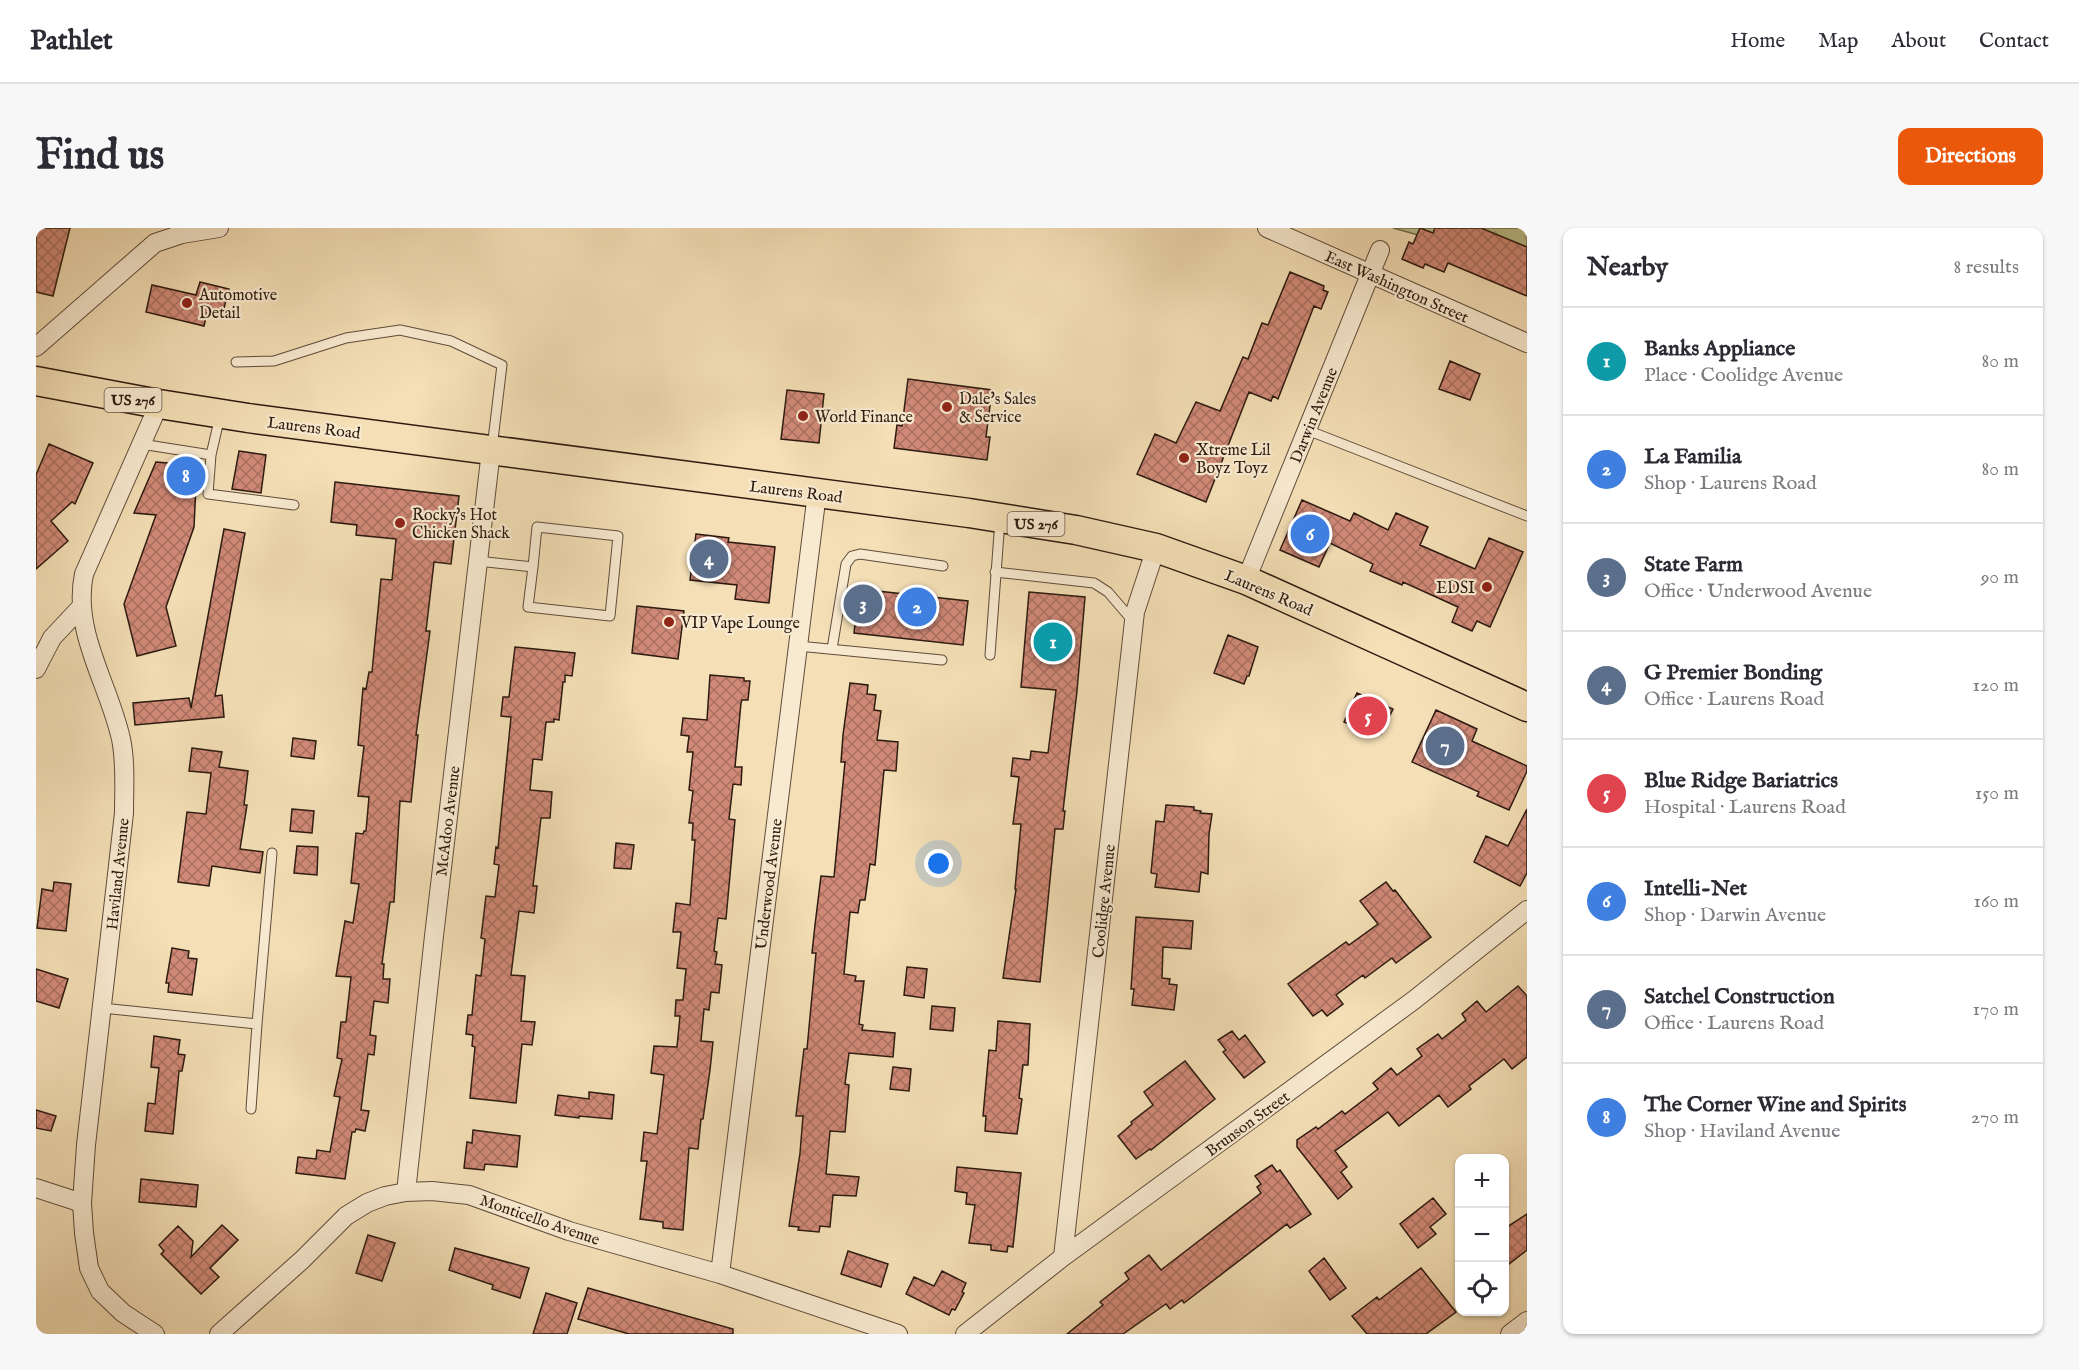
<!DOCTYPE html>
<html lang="en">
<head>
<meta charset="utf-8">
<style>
  :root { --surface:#fff; --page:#f7f7f7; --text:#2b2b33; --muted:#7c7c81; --line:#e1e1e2; --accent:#ea580c }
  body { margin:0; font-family:"IM FELL English",serif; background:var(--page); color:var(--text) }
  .controls { position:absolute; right:18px; bottom:18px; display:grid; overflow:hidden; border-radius:12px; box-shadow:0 2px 4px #0004 }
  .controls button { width:54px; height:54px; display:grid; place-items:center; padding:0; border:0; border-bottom:2px solid var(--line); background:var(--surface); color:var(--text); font:30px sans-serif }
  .you { position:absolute; left:903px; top:636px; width:21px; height:21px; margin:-15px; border:4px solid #fff; border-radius:50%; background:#1a73e8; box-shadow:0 0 0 9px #1a73e833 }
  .badge { display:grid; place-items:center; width:39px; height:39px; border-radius:50%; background:var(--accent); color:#fff; font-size:20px; font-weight:700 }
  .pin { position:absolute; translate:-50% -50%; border:3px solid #fff; box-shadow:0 2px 6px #0006 }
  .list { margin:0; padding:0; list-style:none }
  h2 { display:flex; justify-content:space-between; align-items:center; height:78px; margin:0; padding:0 24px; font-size:26px }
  h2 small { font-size:20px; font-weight:400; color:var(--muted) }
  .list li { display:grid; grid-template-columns:39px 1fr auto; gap:18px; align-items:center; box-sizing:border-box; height:108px; padding:0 24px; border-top:2px solid var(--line) }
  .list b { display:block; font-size:22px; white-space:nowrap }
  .list p { margin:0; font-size:20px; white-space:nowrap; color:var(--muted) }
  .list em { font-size:20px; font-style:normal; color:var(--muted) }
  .icon { flex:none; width:33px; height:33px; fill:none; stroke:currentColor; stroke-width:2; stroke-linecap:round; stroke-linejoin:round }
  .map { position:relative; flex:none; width:1491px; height:1106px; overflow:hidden; border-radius:12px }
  header { display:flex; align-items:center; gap:36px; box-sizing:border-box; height:84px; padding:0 30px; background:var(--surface); border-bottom:2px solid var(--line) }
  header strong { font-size:28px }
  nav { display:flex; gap:33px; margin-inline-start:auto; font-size:21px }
  .intro { display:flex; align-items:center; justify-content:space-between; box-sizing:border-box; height:144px; padding:0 36px }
  h1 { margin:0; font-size:42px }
  .button { padding:15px 27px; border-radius:12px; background:var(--accent); color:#fff; font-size:21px; font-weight:700 }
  main { display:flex; gap:36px; padding:0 36px }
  aside { flex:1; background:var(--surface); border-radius:12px; box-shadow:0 2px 4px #0004 }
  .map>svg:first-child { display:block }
  .forest { fill:url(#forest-firs); stroke:#746e4f; stroke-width:1.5 }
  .building { fill:url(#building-cross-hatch); stroke:#2d1b10; stroke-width:1.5 }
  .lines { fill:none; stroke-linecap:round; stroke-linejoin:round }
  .lane-casing { stroke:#5f4c3a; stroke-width:11 }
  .street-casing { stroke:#5f4c3a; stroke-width:20 }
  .primary-casing { stroke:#2d1b10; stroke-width:31 }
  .lane { stroke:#f8ead0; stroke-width:9 }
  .street { stroke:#f8ead0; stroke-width:18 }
  .primary { stroke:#f4dfb6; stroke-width:28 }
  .poi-dot { fill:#8f2418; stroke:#f8ead0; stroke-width:2 }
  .labels { text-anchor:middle; stroke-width:4.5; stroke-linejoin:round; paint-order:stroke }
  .shield { fill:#f8ead0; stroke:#6a594a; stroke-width:1.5 }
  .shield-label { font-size:15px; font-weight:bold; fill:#2d1b10 }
  .street-label { font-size:16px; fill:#2d1b10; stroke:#f8ead0 }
  .poi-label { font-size:16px; fill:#2d1b10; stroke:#f8ead0; text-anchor:start }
</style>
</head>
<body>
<header>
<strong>Pathlet</strong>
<nav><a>Home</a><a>Map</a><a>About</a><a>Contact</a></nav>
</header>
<div class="intro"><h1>Find us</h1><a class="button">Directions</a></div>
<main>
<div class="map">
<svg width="1491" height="1106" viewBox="0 0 1491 1106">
  <defs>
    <pattern id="forest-firs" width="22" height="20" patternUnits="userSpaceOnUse" patternTransform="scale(1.5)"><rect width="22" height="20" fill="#bbc28e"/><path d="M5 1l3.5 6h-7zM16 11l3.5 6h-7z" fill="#a1a679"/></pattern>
    <pattern id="building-cross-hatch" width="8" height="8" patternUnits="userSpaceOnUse" patternTransform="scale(1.5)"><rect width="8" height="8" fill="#d18a78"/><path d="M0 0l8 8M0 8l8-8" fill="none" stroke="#aa7061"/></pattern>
  </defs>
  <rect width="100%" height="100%" fill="#f4dfb6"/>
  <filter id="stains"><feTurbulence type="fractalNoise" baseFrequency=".00333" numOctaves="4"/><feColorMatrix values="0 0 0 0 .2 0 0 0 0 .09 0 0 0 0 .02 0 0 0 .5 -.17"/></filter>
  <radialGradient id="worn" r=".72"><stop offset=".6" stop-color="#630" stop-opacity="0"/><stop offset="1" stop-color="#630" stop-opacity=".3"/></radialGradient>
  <path class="forest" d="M 1357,0 L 1491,0 L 1491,37 Z"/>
  <path class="building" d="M 0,0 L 34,0 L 17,68 L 0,64 Z
    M 1384,0 L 1397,5 L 1399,0 L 1445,0 L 1491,19 L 1491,68 L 1412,35 L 1408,44 L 1389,36 L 1387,40 L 1366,31 L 1373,14 L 1377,16 Z
    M 1254,44 L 1288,58 L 1287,62 L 1292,64 L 1285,81 L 1278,78 L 1242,171 L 1237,168 L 1235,173 L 1213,164 L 1170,274 L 1101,246 L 1119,206 L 1140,215 L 1160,174 L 1184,183 L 1207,129 L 1212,131 L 1226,95 L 1232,97 Z
    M 164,54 L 193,61 L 186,88 L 171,85 L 168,98 L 110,84 L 116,57 L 160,67 Z
    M 1414,133 L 1444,146 L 1434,172 L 1403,161 Z
    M 872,151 L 956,162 L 950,209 L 954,209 L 951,232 L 858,220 L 861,197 L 866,198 Z
    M 751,162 L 788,166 L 783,215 L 745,211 Z
    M 13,216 L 57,235 L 39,276 L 36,274 L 15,293 L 32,313 L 0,341 L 0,247 Z
    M 203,223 L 230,227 L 225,265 L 196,261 Z
    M 120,234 L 167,238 L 166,257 L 160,257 L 158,299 L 130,379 L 140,418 L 101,428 L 88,376 L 120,287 L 98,285 Z
    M 299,254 L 423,268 L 415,336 L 398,334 L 390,403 L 394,403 L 380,507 L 382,507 L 375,574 L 364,573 L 358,674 L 354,674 L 346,736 L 348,736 L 347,751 L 354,751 L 352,775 L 338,773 L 334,807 L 340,808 L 338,827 L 332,826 L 325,882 L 333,883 L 329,903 L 320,901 L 319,904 L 316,904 L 309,951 L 260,945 L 262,929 L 280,931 L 281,922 L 294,924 L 304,869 L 298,868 L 306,831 L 301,830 L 305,794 L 310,794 L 315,749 L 300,748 L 309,693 L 317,695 L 323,656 L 315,655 L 320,605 L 327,606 L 328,603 L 330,603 L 333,569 L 322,568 L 328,518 L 322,517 L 327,460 L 330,461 L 333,444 L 336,444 L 345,351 L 356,352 L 360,311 L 320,307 L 321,297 L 295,294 Z
    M 1266,272 L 1314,293 L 1318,285 L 1352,302 L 1360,285 L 1392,299 L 1384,317 L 1439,341 L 1453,310 L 1487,324 L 1454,399 L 1441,393 L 1436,403 L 1416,394 L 1422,379 L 1367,354 L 1366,357 L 1334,343 L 1337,336 L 1294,315 L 1283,339 L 1244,322 Z
    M 188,301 L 209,305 L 179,468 L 186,467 L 188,489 L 99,497 L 97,475 L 153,470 L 155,480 Z
    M 660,306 L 693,310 L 692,314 L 739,319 L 733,375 L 699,371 L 701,357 L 654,352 Z
    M 823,361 L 932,373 L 927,417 L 818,405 Z
    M 993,364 L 1049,369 L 1041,463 L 1027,583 L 1029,583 L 1027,601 L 1019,601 L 1004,754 L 967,750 L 980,661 L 979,661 L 985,596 L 977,596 L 983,549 L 975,548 L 977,530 L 994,532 L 995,523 L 1012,525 L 1020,462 L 985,459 Z
    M 601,378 L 648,383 L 642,431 L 596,425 Z
    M 1192,407 L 1222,419 L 1213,448 L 1211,448 L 1208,456 L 1178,445 Z
    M 479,419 L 539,425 L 536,448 L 529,447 L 529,454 L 527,454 L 523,492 L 518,491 L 518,494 L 510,494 L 506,532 L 497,531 L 494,562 L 516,564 L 514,590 L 505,590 L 497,658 L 501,658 L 498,685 L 483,683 L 475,747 L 489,748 L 485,793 L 499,794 L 496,817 L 486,816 L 480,875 L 434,870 L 439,819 L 436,818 L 437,807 L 430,806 L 432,787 L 436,787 L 440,747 L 445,748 L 449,711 L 445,710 L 450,668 L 459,669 L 463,637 L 458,636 L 460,619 L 462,620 L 475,489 L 465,488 L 467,469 L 473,469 Z
    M 674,447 L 708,450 L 708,453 L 714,453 L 712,472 L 706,472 L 705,475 L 699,539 L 706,539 L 705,557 L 697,556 L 693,591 L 699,592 L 690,691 L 682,690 L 678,723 L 681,724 L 679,736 L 686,737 L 683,765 L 675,764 L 673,782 L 668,781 L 665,813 L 677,814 L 674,842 L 667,891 L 665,891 L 662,921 L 653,920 L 647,1002 L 627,1000 L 627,994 L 604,991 L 611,933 L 605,933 L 608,904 L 621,906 L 628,847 L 615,845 L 618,818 L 641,819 L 644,788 L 639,788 L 640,772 L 647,772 L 650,741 L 641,740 L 645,704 L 637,704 L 640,675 L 654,677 L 659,612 L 656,612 L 657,595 L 653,595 L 657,563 L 653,562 L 657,524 L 651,524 L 653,508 L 645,507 L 647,490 L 671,492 Z
    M 814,455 L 832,457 L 831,466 L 840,467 L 838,482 L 845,483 L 841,512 L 862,514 L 860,543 L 848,542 L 839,637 L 834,636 L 829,672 L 824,672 L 822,685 L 814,684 L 808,746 L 820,748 L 819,753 L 828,753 L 823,796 L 827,797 L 826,802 L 859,805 L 857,829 L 813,825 L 809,856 L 813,857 L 809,904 L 794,903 L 790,946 L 823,949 L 820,968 L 797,967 L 794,999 L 784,998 L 783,1004 L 762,1002 L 763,999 L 753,998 L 764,925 L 767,888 L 760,888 L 768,821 L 771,821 L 780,725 L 776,725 L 779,697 L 785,648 L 798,649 L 809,534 L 805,534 L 807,507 Z
    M 1321,465 L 1357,481 L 1345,506 L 1327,497 L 1325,502 L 1308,494 Z
    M 1400,482 L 1441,501 L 1436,513 L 1491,538 L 1491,543 L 1473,582 L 1441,568 L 1443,564 L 1376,534 Z
    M 257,510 L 280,513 L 278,531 L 255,528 Z
    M 156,520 L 186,524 L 183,539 L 212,543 L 208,577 L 211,577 L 204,621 L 227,624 L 224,645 L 176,638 L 173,658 L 142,654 L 151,584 L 170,586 L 175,545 L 153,543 Z
    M 1130,577 L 1158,579 L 1158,582 L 1165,583 L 1164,585 L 1176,586 L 1173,606 L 1172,646 L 1165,644 L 1163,664 L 1119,659 L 1121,646 L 1115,645 L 1120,593 L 1128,594 Z
    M 256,581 L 278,583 L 276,605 L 254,603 Z
    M 1491,581 L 1491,645 L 1484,658 L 1438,634 L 1450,608 L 1472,618 Z
    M 580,615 L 598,617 L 595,641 L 578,640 Z
    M 261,618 L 282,619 L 281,647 L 258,645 Z
    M 18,654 L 35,656 L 30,703 L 1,700 L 6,661 L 17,663 Z
    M 1350,654 L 1357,663 L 1359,662 L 1395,709 L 1360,735 L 1356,730 L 1329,750 L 1327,747 L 1300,767 L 1307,776 L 1291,788 L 1286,782 L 1277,788 L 1252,756 L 1310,714 L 1313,717 L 1342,696 L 1324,673 Z
    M 1100,689 L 1157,693 L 1155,721 L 1127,719 L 1126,750 L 1134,751 L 1133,756 L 1141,757 L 1138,782 L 1096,777 L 1098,761 L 1095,761 Z
    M 136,720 L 153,723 L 152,730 L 161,731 L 156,767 L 132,764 L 133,755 L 130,755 Z
    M 871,739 L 891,741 L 888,770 L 868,767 Z
    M 0,741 L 32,751 L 23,780 L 0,773 Z
    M 1482,758 L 1491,768 L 1491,829 L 1476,841 L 1468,831 L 1433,858 L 1435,861 L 1412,879 L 1403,867 L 1363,898 L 1352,884 L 1299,923 L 1311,939 L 1305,944 L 1316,959 L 1302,971 L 1261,919 L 1261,912 L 1280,899 L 1282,901 L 1306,883 L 1309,886 L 1342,861 L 1337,855 L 1355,840 L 1361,847 L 1386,828 L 1381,821 L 1402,806 L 1406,811 L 1430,792 L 1426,786 L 1441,773 L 1450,784 Z
    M 896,778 L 919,780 L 917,803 L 894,801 Z
    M 962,793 L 994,796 L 992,837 L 987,837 L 983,870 L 986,871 L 981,906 L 949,903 L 950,888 L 947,888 L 953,822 L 960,823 Z
    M 1196,803 L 1203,812 L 1209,807 L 1229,834 L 1208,850 L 1187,824 L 1190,822 L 1182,812 Z
    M 118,808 L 144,812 L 142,826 L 149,827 L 146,843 L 143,843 L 137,906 L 109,903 L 112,875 L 119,876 L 123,840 L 115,839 Z
    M 1149,833 L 1179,871 L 1115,922 L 1114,921 L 1100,931 L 1082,908 L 1096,896 L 1095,894 L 1117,877 L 1108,864 Z
    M 857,839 L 875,841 L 873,863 L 854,861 Z
    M 553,864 L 578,867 L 576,891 L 543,888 L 543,890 L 519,887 L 522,867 L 553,871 Z
    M 0,882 L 20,888 L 15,903 L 0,900 Z
    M 437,902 L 484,908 L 481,939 L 449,936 L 448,942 L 428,940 L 431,914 L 436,915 Z
    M 1236,937 L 1241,944 L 1244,942 L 1275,986 L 1254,1000 L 1251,996 L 1148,1075 L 1146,1072 L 1134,1081 L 1130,1076 L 1087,1106 L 1031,1106 L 1067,1077 L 1064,1074 L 1093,1051 L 1089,1045 L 1113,1027 L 1125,1042 L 1225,965 L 1221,959 L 1225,956 L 1219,948 Z
    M 921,939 L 985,945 L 977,1019 L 972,1018 L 971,1024 L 955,1022 L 955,1017 L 933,1015 L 939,977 L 930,976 L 931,965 L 919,963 Z
    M 105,951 L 162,957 L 160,979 L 103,974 Z
    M 1397,970 L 1410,986 L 1394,999 L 1400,1006 L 1382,1020 L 1364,996 Z
    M 1491,986 L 1491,1022 L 1468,1040 L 1468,1001 Z
    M 186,997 L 202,1012 L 174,1040 L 183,1049 L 165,1066 L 125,1026 L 128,1023 L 123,1017 L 142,998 L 157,1013 L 155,1029 Z
    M 332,1007 L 359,1015 L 346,1053 L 320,1045 Z
    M 419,1020 L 493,1040 L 484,1070 L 456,1061 L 457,1057 L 413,1042 Z
    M 812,1023 L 852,1036 L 845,1059 L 805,1046 Z
    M 1288,1030 L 1310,1060 L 1294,1072 L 1273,1043 Z
    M 1385,1040 L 1420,1084 L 1390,1106 L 1331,1106 L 1316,1088 L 1341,1069 L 1343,1072 Z
    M 906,1043 L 930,1055 L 926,1064 L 928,1065 L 919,1082 L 916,1081 L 913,1087 L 870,1066 L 878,1049 L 898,1058 Z
    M 552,1060 L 697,1101 L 697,1106 L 593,1106 L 542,1091 Z
    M 510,1065 L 541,1075 L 531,1106 L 497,1106 Z"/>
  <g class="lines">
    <defs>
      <path id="lane" d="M 200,134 L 238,133 L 310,110 L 364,102 L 415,113 L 466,137 L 456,220
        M 1271,202 L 1491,288
        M 105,216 L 175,227 L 184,188
        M 175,227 L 172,266 L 258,277
        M 441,333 L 497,339 L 492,379 L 574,388 L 582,308 L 501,299 L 497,339
        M 959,344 L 1058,355 L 1072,364 L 1096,392
        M 762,418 L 906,432
        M 796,421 L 810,336 L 816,328 L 824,326 L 907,338
        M 954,427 L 964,292
        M 66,780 L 221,796 L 236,625
        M 215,881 L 221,796"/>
      <path id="street" d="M 1231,0 L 1491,115
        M 0,119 L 119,15 L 146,6 L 183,0
        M 1210,352 L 1344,22
        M 0,441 L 16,410 L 45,379
        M 0,960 L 46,975
        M 370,964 L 398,708 L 455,223
        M 1027,1029 L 1099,384 L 1120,320
        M 684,1046 L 781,265
        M 119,1106 L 87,1085 L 64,1063 L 53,1040 L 48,1005 L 46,975 L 50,917 L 88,585 C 88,560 90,535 85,511 C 73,456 36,404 48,346 L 123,176
        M 183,1106 L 266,1032 L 310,988 L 331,975 L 349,968 L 370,964 L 396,963 L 433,967 L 533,1003 L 684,1046 L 862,1106
        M 929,1106 L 1027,1029 L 1378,772 L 1491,682
        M 1474,1106 L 1491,1093"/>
      <path id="primary" d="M 0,153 L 123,176 L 212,190 L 933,285 L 1040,302 L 1120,320 L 1210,352 L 1491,479"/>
    </defs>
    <use href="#lane" class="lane-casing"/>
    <use href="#street" class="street-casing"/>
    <use href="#primary" class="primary-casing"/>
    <use href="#lane" class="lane"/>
    <use href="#street" class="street"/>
    <use href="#primary" class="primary"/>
  </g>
  <g class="poi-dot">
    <circle cx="151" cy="75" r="6"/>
    <circle cx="911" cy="179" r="6"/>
    <circle cx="767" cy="188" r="6"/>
    <circle cx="1148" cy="230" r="6"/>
    <circle cx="364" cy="295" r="6"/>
    <circle cx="1451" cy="359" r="6"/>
    <circle cx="633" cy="394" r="6"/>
  </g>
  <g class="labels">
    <g class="shield">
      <rect x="68.5" y="160" width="57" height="24" rx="4.5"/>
      <rect x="971.5" y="284" width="57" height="24" rx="4.5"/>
    </g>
    <g class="shield-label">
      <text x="97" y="177">US 276</text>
      <text x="1000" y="301">US 276</text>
    </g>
    <g class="street-label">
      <text transform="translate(1361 58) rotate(24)" y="6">East Washington Street</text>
      <text transform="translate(1277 187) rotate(-68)" y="6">Darwin Avenue</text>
      <text transform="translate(278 199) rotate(7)" y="6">Laurens Road</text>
      <text transform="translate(760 263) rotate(7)" y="6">Laurens Road</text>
      <text transform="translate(1233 364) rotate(23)" y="6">Laurens Road</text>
      <text transform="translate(411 593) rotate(-83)" y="6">McAdoo Avenue</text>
      <text transform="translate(81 646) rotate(-84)" y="6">Haviland Avenue</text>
      <text transform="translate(732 656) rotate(-83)" y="6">Underwood Avenue</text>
      <text transform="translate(1067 673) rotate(-84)" y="6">Coolidge Avenue</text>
      <text transform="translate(1211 895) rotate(-36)" y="6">Brunson Street</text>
      <text transform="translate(504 991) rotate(19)" y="6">Monticello Avenue</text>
    </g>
    <g class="poi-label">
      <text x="163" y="72">Automotive<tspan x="163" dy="18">Detail</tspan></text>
      <text x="923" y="176">Dale's Sales<tspan x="923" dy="18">&amp; Service</tspan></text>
      <text x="779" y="194">World Finance</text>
      <text x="1160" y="227">Xtreme Lil<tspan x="1160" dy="18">Boyz Toyz</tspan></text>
      <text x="376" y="292">Rocky's Hot<tspan x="376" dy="18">Chicken Shack</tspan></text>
      <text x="1439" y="365" text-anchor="end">EDSI</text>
      <text x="645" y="400">VIP Vape Lounge</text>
    </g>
  </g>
  <rect width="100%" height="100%" filter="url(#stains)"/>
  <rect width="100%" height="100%" fill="url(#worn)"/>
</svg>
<div class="controls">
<button>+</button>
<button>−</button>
<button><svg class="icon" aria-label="locate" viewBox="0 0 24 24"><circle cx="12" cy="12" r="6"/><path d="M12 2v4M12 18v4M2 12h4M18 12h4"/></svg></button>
</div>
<div class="you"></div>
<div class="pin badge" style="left:1017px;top:414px;background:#0f9aa8">1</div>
<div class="pin badge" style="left:881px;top:379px;background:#3f7fe0">2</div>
<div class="pin badge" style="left:827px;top:376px;background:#5c6f8a">3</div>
<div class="pin badge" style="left:673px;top:331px;background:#5c6f8a">4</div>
<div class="pin badge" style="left:1332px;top:488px;background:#e0444e">5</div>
<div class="pin badge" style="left:1274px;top:306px;background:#3f7fe0">6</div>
<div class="pin badge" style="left:1409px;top:518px;background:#5c6f8a">7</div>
<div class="pin badge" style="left:150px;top:248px;background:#3f7fe0">8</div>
</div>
<aside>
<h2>Nearby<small>8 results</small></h2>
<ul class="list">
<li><span class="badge" style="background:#0f9aa8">1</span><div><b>Banks Appliance</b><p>Place · Coolidge Avenue</p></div><em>80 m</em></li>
<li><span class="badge" style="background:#3f7fe0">2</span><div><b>La Familia</b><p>Shop · Laurens Road</p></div><em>80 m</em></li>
<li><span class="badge" style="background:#5c6f8a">3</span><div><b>State Farm</b><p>Office · Underwood Avenue</p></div><em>90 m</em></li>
<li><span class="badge" style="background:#5c6f8a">4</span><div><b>G Premier Bonding</b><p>Office · Laurens Road</p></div><em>120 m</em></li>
<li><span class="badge" style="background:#e0444e">5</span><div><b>Blue Ridge Bariatrics</b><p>Hospital · Laurens Road</p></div><em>150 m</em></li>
<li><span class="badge" style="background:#3f7fe0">6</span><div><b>Intelli-Net</b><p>Shop · Darwin Avenue</p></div><em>160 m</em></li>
<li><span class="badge" style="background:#5c6f8a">7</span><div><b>Satchel Construction</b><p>Office · Laurens Road</p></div><em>170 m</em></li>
<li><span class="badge" style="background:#3f7fe0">8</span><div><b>The Corner Wine and Spirits</b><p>Shop · Haviland Avenue</p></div><em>270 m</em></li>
</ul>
</aside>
</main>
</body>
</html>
